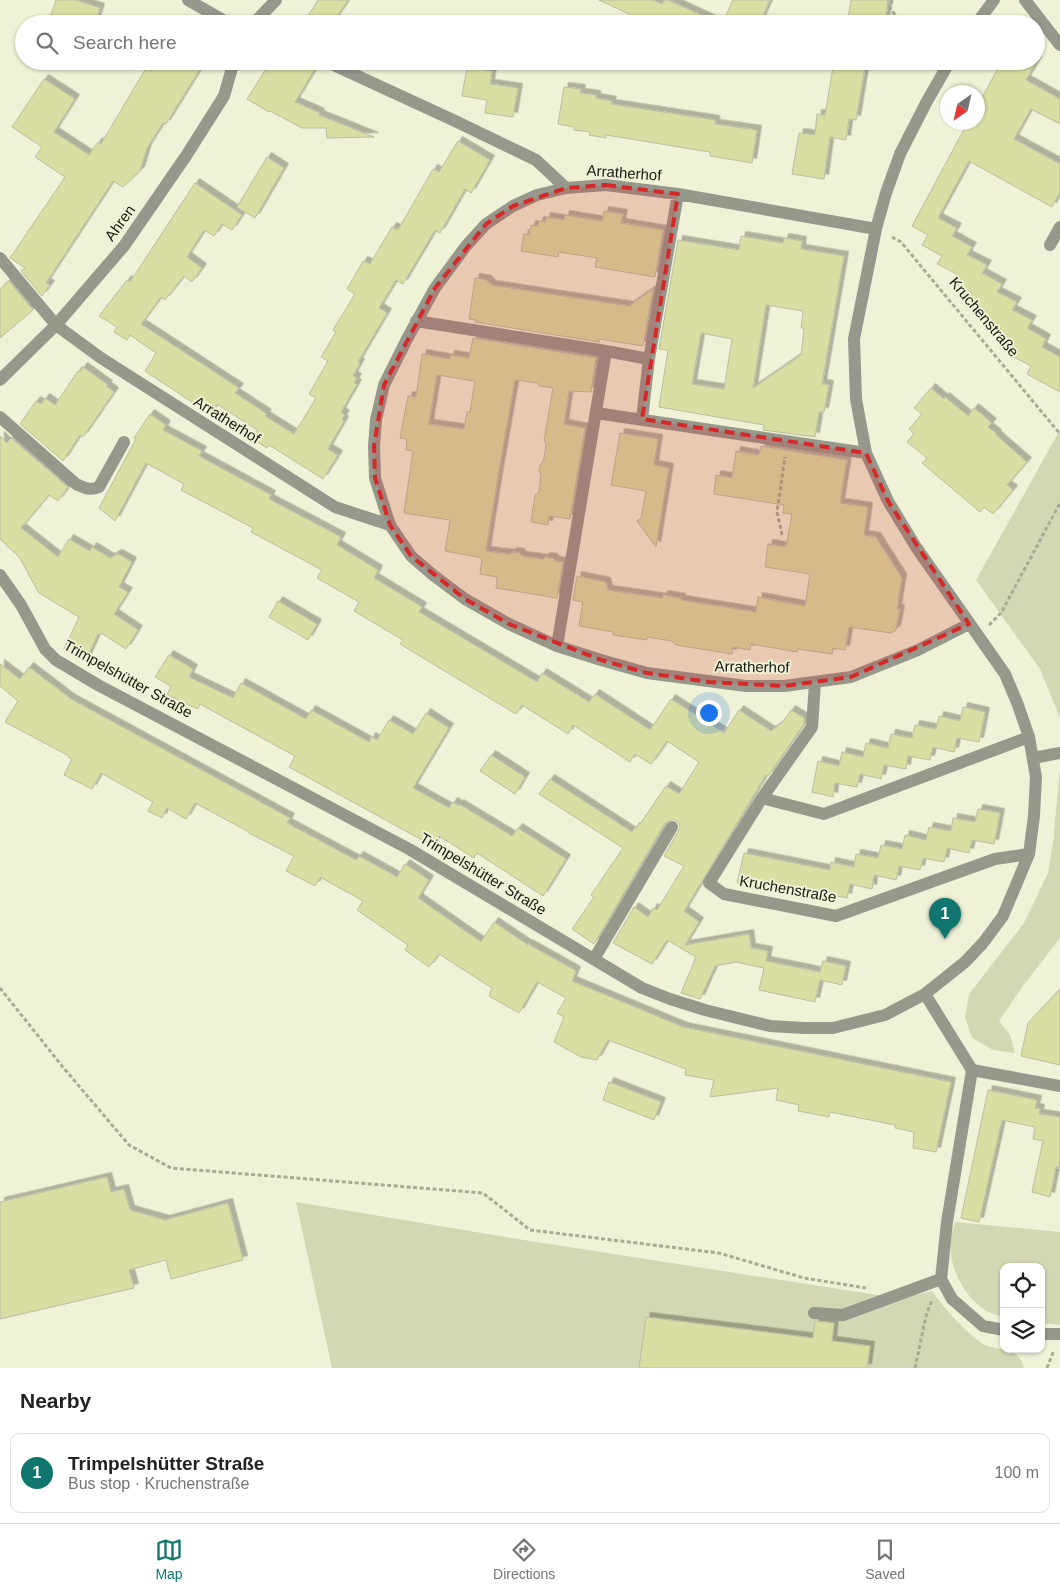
<!DOCTYPE html>
<html lang="en">
<head>
<meta charset="utf-8">
<style>
  :root { --surface:#fff; --page:#f6f6f6; --text:#202124; --muted:#757577; --line:#e0e0e0; --accent:#0f766e }
  body { margin:0; font-family:Arial,sans-serif; background:var(--page); color:var(--text) }
  .controls { position:absolute; right:15px; bottom:15px; display:grid; overflow:hidden; border-radius:10px; box-shadow:0 1px 4px #0004 }
  .controls button { width:45px; height:45px; display:grid; place-items:center; padding:0; border:0; border-bottom:1px solid var(--line); background:var(--surface); color:var(--text); font:25px sans-serif }
  .compass { position:absolute; left:940px; top:85px; width:45px; height:45px; border-radius:50%; background:var(--surface); box-shadow:0 1px 4px #0004; rotate:214deg }
  .you { position:absolute; left:708px; top:712px; width:18px; height:18px; margin:-12px; border:4px solid #fff; border-radius:50%; background:#1a73e8; box-shadow:0 0 0 8px #1a73e833 }
  .badge { display:grid; place-items:center; width:32px; height:32px; border-radius:50%; background:var(--accent); color:#fff; font-size:16px; font-weight:700 }
  .pin { position:absolute; translate:-50% -41px; filter:drop-shadow(0 1px 2px #0008) }
  .pin::after { content:''; position:absolute; top:26px; width:18px; height:15px; background:inherit; clip-path:polygon(0 0,100% 0,50% 100%) }
  .list { margin:0; padding:0; list-style:none }
  h2 { display:flex; justify-content:space-between; align-items:center; height:65px; margin:0; padding:0 20px; font-size:21px }
  h2 small { font-size:16px; font-weight:400; color:var(--muted) }
  .list li { display:grid; grid-template-columns:32px 1fr auto; gap:15px; align-items:center; box-sizing:border-box; height:80px; margin:0 10px 10px; padding:0 10px; border:1px solid var(--line); border-radius:10px }
  .list b { display:block; font-size:19px; white-space:nowrap }
  .list p { margin:0; font-size:16px; white-space:nowrap; color:var(--muted) }
  .list em { font-size:16px; font-style:normal; color:var(--muted) }
  .icon { flex:none; width:28px; height:28px; fill:none; stroke:currentColor; stroke-width:2; stroke-linecap:round; stroke-linejoin:round }
  .map { position:relative; flex:none; width:1060px; height:1368px; overflow:hidden }
  .search { position:absolute; background:var(--surface); box-shadow:0 1px 4px #0004; left:15px; right:15px; top:15px; height:55px; display:flex; align-items:center; gap:12px; box-sizing:border-box; padding:0 18px; border-radius:28px; color:var(--muted); font-size:19px }
  .sheet { height:155px; background:var(--surface) }
  nav { display:flex; justify-content:space-around; align-items:center; box-sizing:border-box; height:70px; border-top:1px solid var(--line); background:var(--surface); font-size:14px; color:var(--muted) }
  nav a { display:grid; justify-items:center; gap:2px }
  nav .on { color:var(--accent) }
  .map>svg:first-child { display:block }
  .green { fill:#d4d7b3 }
  .building { fill:#d9dea3; stroke:#bbbda3; fill-rule:evenodd; filter:url(#shadow) }
  .lines { fill:none; stroke-linecap:round; stroke-linejoin:round }
  .path { stroke:#a8aa94; stroke-width:3; stroke-dasharray:4 2.5; stroke-linecap:butt }
  .lane { stroke:#97988c; stroke-width:12 }
  .street { stroke:#97988c; stroke-width:12 }
  .marked { fill:#d62828; fill-opacity:0.2; stroke:#d62828; stroke-width:4; stroke-dasharray:10 6; stroke-linejoin:round }
  .labels { text-anchor:middle; stroke-width:4; stroke-linejoin:round; paint-order:stroke }
  .street-label { font-size:15px; fill:#18190f; stroke:#eff2d6 }
</style>
</head>
<body>
<div class="map">
<svg width="1060" height="1368" viewBox="0 0 1060 1368">
  <defs>
    <filter id="shadow"><feDropShadow dx="4.5" dy="-4.5" stdDeviation="0" flood-color="#0004"/></filter>
  </defs>
  <rect width="100%" height="100%" fill="#eff2d6"/>
  <path class="green" d="M 1060,430 L 1060,718 L 1040,669 L 976,580 Z
    M 1060,768 L 1060,938 L 1023,986 L 999,1021 L 1010,1035 L 1015,1053 L 993,1050 L 972,1038 L 965,1017 L 969,994 L 1024,923 L 1048,873 L 1053,843 Z
    M 296,1202 L 511,1238 L 890,1297 L 890,1301 L 932,1291 C 943,1307 965,1331 980,1342 C 996,1353 1018,1344 1024,1368 L 332,1368 Z
    M 955,1222 L 1060,1232 L 1060,1325 L 1041,1323 L 1041,1267 L 1004,1267 L 1004,1317 C 997,1315 987,1313 982,1308 C 963,1294 948,1265 951,1242 C 951,1235 954,1229 955,1222 Z"/>
  <path class="building" d="M 56,0 L 76,0 L 100,8 L 95,24 L 48,24 Z
    M 318,0 L 348,0 L 332,24 L 303,24 Z
    M 599,0 L 652,0 L 662,4 L 664,0 L 668,0 L 721,24 L 650,24 Z
    M 733,0 L 770,0 L 759,24 L 722,24 Z
    M 851,0 L 888,0 L 885,24 L 847,24 Z
    M 157,61 L 205,61 L 166,124 L 163,123 L 147,148 L 140,171 L 123,187 L 113,181 L 46,283 L 50,285 L 42,296 L 21,271 L 25,268 L 10,258 L 65,177 L 35,157 L 42,147 L 12,127 L 44,79 L 75,99 L 54,132 L 89,155 L 98,142 L 101,144 L 146,68 L 151,71 Z
    M 271,61 L 317,61 L 318,64 L 295,102 L 320,113 L 319,115 L 374,137 L 327,138 L 326,128 L 302,128 L 270,111 L 269,112 L 247,99 Z
    M 834,61 L 866,61 L 856,120 L 849,119 L 846,140 L 830,137 L 824,179 L 792,174 L 799,133 L 815,135 L 817,114 L 825,115 Z
    M 1002,61 L 1037,61 L 1026,80 L 1060,99 L 1060,124 L 1031,109 L 1014,139 L 1060,164 L 1060,192 L 1052,207 L 969,161 L 938,218 L 957,228 L 952,236 L 972,247 L 967,255 L 987,265 L 982,273 L 1002,284 L 997,292 L 1017,302 L 1012,310 L 1032,320 L 1027,328 L 1046,339 L 1042,347 L 1060,357 L 1060,392 L 1027,374 L 1031,366 L 1012,356 L 1016,348 L 997,337 L 1001,329 L 982,319 L 986,311 L 967,301 L 972,293 L 952,282 L 957,274 L 937,264 L 942,256 L 922,245 L 928,235 L 912,226 L 968,122 L 978,122 L 978,105 Z
    M 467,67 L 492,71 L 490,84 L 518,88 L 513,117 L 485,113 L 487,100 L 462,96 Z
    M 564,87 L 581,89 L 580,93 L 596,95 L 596,98 L 612,101 L 611,104 L 715,120 L 715,124 L 757,130 L 752,163 L 710,156 L 710,152 L 606,135 L 606,138 L 589,135 L 590,132 L 574,130 L 574,127 L 558,124 Z
    M 458,141 L 490,160 L 471,193 L 465,189 L 440,233 L 435,230 L 403,284 L 396,280 L 379,308 L 387,313 L 358,362 L 360,363 L 353,376 L 357,378 L 354,383 L 357,384 L 341,412 L 345,415 L 342,419 L 344,421 L 328,449 L 338,455 L 323,479 L 269,445 L 267,448 L 252,439 L 257,430 L 217,404 L 210,414 L 145,371 L 156,353 L 130,335 L 127,340 L 114,332 L 117,327 L 99,316 L 127,280 L 130,282 L 195,183 L 242,215 L 232,230 L 222,224 L 214,236 L 204,230 L 187,257 L 202,268 L 192,282 L 184,276 L 165,300 L 161,297 L 141,324 L 239,388 L 235,393 L 267,414 L 265,416 L 294,434 L 316,398 L 309,394 L 328,361 L 321,357 L 336,332 L 333,330 L 355,294 L 347,289 L 363,261 L 370,264 L 392,227 L 398,230 L 433,169 L 439,172 Z
    M 267,157 L 284,168 L 255,218 L 237,207 Z
    M 604,211 L 623,214 L 621,223 L 663,230 L 655,277 L 595,267 L 597,258 L 559,252 L 558,257 L 521,251 L 524,234 L 529,235 L 531,225 L 538,226 L 539,221 L 545,222 L 546,217 L 564,220 L 565,215 L 602,221 Z
    M 741,236 L 783,243 L 784,238 L 802,241 L 801,249 L 844,256 L 822,384 L 829,385 L 824,412 L 819,412 L 815,437 L 763,430 L 764,425 L 659,407 L 668,350 L 659,349 L 678,240 L 739,250 ZM 766,305 L 803,311 L 801,328 L 804,328 L 801,355 L 753,388 ZM 701,333 L 732,339 L 724,389 L 692,384 Z
    M 475,278 L 487,280 L 491,285 L 629,306 L 653,289 L 643,346 L 599,339 L 599,342 L 475,322 L 476,320 L 469,319 Z
    M 9,281 L 33,310 L 0,338 L 0,289 Z
    M 473,338 L 596,358 L 591,392 L 569,391 L 564,424 L 585,428 L 570,519 L 549,516 L 548,525 L 531,522 L 535,495 L 539,492 L 541,474 L 539,472 L 540,465 L 543,462 L 545,453 L 546,443 L 544,440 L 553,388 L 539,386 L 537,383 L 515,380 L 499,471 L 486,551 L 510,554 L 513,552 L 520,553 L 522,556 L 543,559 L 546,557 L 553,558 L 555,561 L 563,562 L 557,598 L 496,588 L 497,577 L 480,574 L 482,558 L 445,551 L 450,520 L 404,513 L 413,451 L 406,450 L 407,439 L 400,438 L 408,396 L 416,397 L 422,354 L 450,359 L 450,355 L 469,358 ZM 437,375 L 475,381 L 470,412 L 467,412 L 464,429 L 429,424 Z
    M 83,367 L 108,385 L 106,386 L 114,392 L 83,437 L 80,435 L 63,461 L 20,424 L 36,401 L 41,404 L 45,398 L 55,405 L 78,371 L 80,372 Z
    M 931,388 L 944,399 L 945,397 L 968,416 L 974,408 L 992,423 L 988,427 L 997,434 L 996,435 L 1027,462 L 1007,485 L 1013,490 L 993,514 L 984,507 L 980,512 L 922,463 L 927,458 L 907,442 L 914,434 L 909,429 L 922,414 L 914,408 Z
    M 150,414 L 166,425 L 163,430 L 202,451 L 199,456 L 271,495 L 269,499 L 341,537 L 337,545 L 378,570 L 374,578 L 422,607 L 419,612 L 537,682 L 542,673 L 589,702 L 595,694 L 650,730 L 671,699 L 724,733 L 739,710 L 771,731 L 783,722 L 791,710 L 804,718 L 804,724 L 768,776 L 766,775 L 684,911 L 699,922 L 685,945 L 749,934 L 751,948 L 768,951 L 766,961 L 820,972 L 823,961 L 846,966 L 842,985 L 820,980 L 815,1002 L 759,990 L 764,968 L 736,962 L 715,966 L 700,999 L 681,993 L 696,957 L 667,940 L 652,964 L 613,943 L 634,907 L 648,917 L 653,908 L 657,910 L 684,866 L 664,856 L 680,828 L 679,823 L 673,819 L 665,823 L 594,944 L 572,929 L 594,897 L 591,895 L 623,848 L 539,794 L 550,779 L 632,832 L 635,827 L 637,828 L 639,823 L 640,824 L 666,786 L 679,794 L 699,762 L 667,741 L 651,764 L 635,754 L 630,762 L 573,725 L 568,734 L 522,705 L 516,714 L 400,644 L 403,640 L 354,611 L 359,602 L 317,578 L 322,570 L 251,532 L 253,528 L 181,490 L 184,484 L 146,463 L 115,521 L 99,508 L 136,439 L 134,438 Z
    M 620,433 L 658,439 L 654,465 L 669,468 L 656,547 L 637,521 L 641,518 L 646,491 L 611,485 Z
    M 0,436 L 7,443 L 11,438 L 68,487 L 58,501 L 49,495 L 21,528 L 58,557 L 69,539 L 90,551 L 92,547 L 110,558 L 118,554 L 132,562 L 119,587 L 128,592 L 114,614 L 138,630 L 126,649 L 101,633 L 100,635 L 98,634 L 86,660 L 64,649 L 79,617 L 39,593 L 19,557 L 0,539 Z
    M 761,446 L 847,460 L 840,503 L 868,507 L 864,535 L 876,537 L 902,578 L 897,609 L 900,609 L 896,630 L 891,633 L 849,627 L 845,650 L 833,648 L 832,654 L 798,649 L 797,652 L 751,644 L 750,650 L 733,647 L 732,654 L 676,645 L 672,641 L 647,637 L 647,640 L 613,635 L 613,632 L 579,626 L 583,602 L 573,600 L 577,576 L 606,582 L 608,590 L 663,598 L 663,595 L 681,598 L 681,600 L 756,612 L 758,597 L 805,606 L 810,574 L 765,567 L 768,544 L 786,547 L 792,514 L 783,513 L 784,505 L 714,494 L 716,475 L 732,478 L 736,451 L 759,455 Z
    M 278,601 L 317,624 L 308,640 L 269,617 Z
    M 169,655 L 193,669 L 189,677 L 233,698 L 241,683 L 306,719 L 311,710 L 369,742 L 371,737 L 377,740 L 389,720 L 413,734 L 426,713 L 449,728 L 413,788 L 449,808 L 453,802 L 459,806 L 459,804 L 512,836 L 518,828 L 566,859 L 543,896 L 477,853 L 474,858 L 439,836 L 433,846 L 289,767 L 295,756 L 200,704 L 198,709 L 167,695 L 171,686 L 155,677 Z
    M 0,664 L 20,679 L 29,667 L 71,699 L 290,818 L 287,823 L 356,860 L 359,856 L 397,877 L 405,864 L 429,880 L 418,898 L 481,942 L 494,922 L 528,945 L 528,944 L 576,971 L 572,981 L 683,1027 L 951,1082 L 936,1152 L 913,1148 L 914,1132 L 895,1128 L 895,1125 L 830,1112 L 829,1117 L 798,1111 L 799,1105 L 776,1100 L 778,1088 L 710,1097 L 714,1080 L 685,1075 L 686,1069 L 608,1040 L 597,1060 L 581,1057 L 554,1042 L 564,1017 L 557,1013 L 566,998 L 537,982 L 519,1013 L 489,996 L 492,988 L 439,954 L 429,967 L 405,950 L 408,945 L 357,910 L 363,901 L 320,877 L 315,886 L 286,871 L 294,856 L 249,833 L 249,832 L 195,803 L 186,819 L 167,808 L 162,818 L 148,811 L 153,802 L 101,773 L 92,789 L 64,775 L 72,759 L 68,757 L 69,756 L 5,722 L 18,701 L 0,686 Z
    M 963,707 L 985,712 L 979,742 L 957,738 L 954,752 L 933,747 L 930,760 L 908,756 L 906,769 L 884,765 L 881,779 L 860,774 L 857,787 L 835,783 L 833,797 L 812,792 L 818,761 L 839,766 L 842,752 L 863,757 L 866,743 L 888,748 L 891,734 L 912,738 L 915,725 L 936,729 L 939,716 L 960,721 Z
    M 491,755 L 525,777 L 515,794 L 480,771 Z
    M 978,809 L 1000,813 L 994,844 L 972,840 L 969,853 L 947,848 L 944,862 L 923,858 L 920,870 L 899,866 L 896,880 L 874,875 L 872,889 L 850,884 L 847,898 L 826,894 L 824,901 L 737,883 L 744,853 L 830,870 L 831,862 L 854,867 L 856,854 L 878,858 L 881,845 L 902,849 L 905,835 L 926,840 L 929,827 L 951,831 L 953,818 L 975,822 Z
    M 1060,989 L 1060,1065 L 1021,1056 L 1028,1023 Z
    M 609,1082 L 661,1102 L 654,1120 L 603,1100 Z
    M 988,1090 L 1037,1100 L 1035,1108 L 1040,1109 L 1039,1114 L 1060,1117 L 1060,1159 L 1059,1168 L 1056,1167 L 1050,1197 L 1032,1192 L 1043,1141 L 1033,1139 L 1035,1127 L 1002,1120 L 979,1222 L 961,1218 Z
    M 107,1177 L 111,1192 L 124,1189 L 130,1210 L 165,1220 L 228,1203 L 243,1260 L 171,1279 L 166,1260 L 129,1270 L 134,1288 L 0,1319 L 0,1202 Z
    M 646,1317 L 813,1338 L 815,1321 L 834,1323 L 832,1341 L 870,1346 L 867,1368 L 639,1368 Z"/>
  <g class="lines">
    <path class="path" d="M 892,0 L 890,10 L 907,24
      M 892,237 L 901,242 L 1060,434
      M 782,535 L 777,512 L 785,457
      M 989,625 L 1001,613 L 1060,503
      M 0,988 L 62,1066 L 129,1145 L 171,1168 L 483,1193 L 530,1230 L 719,1253 L 804,1278 L 866,1288
      M 915,1368 L 926,1316 L 932,1300
      M 1047,1368 L 1054,1350"/>
    <path class="lane" d="M 325,61 L 453,120 L 536,160 L 566,188
      M 1050,245 L 1060,227
      M 56,325 L 101,358 L 335,507 L 390,525
      M 0,417 L 76,484 C 85,488 90,491 99,487 L 124,442
      M 1029,737 L 824,814 L 762,798 L 709,883 L 724,894 L 836,916 L 995,859 L 1029,854
      M 762,798 L 812,727 L 815,682
      M 594,959 L 672,827
      M 972,1070 L 947,1222 L 941,1279 L 952,1299 L 983,1326 L 1004,1330
      M 814,1313 L 843,1315 L 941,1279
      M 1041,1334 L 1060,1334"/>
    <path class="street" d="M 188,0 L 230,24
      M 1025,0 L 1060,45
      M 253,24 L 276,0
      M 976,24 L 994,0
      M 876,229 L 678,194 L 606,185 L 566,188 L 537,195 L 513,206 L 486,224 L 466,246 L 435,288 L 407,339 L 384,385 L 376,420 L 374,446 L 375,478 L 390,525 L 411,556 L 433,575 L 465,599 L 509,624 L 557,646 L 601,660 L 647,673 L 746,686 L 784,686 L 851,677 L 918,650 L 969,624
      M 0,258 L 56,325
      M 416,321 L 606,351
      M 0,380 L 56,325 L 124,246 L 186,156 L 224,96 L 234,61
      M 596,413 L 866,453
      M 642,419 L 649,359
      M 0,575 L 21,605 L 45,649 L 56,660 L 98,685 L 409,849 L 642,988 L 670,999 L 705,1010 L 770,1026 L 804,1028 L 833,1028 L 885,1015 L 925,994 L 965,962 L 983,943 L 1003,916 L 1029,854 L 1034,816 L 1036,777 L 1029,737 L 1018,705 L 1005,674 L 916,547 L 888,501 L 866,453 L 856,399 L 854,339 L 876,229 L 886,193 L 900,154 L 926,103 L 950,61
      M 557,646 L 606,351 L 649,359 L 678,194
      M 1033,758 L 1060,753
      M 925,994 L 972,1070 L 1060,1086"/>
  </g>
  <path class="marked" d="M 606,185 L 678,194 L 642,419 L 866,453 L 888,501 L 969,624 L 851,677 L 784,686 L 709,682 L 647,673 L 601,660 L 509,624 L 465,599 L 411,556 L 390,525 L 375,478 L 374,446 L 384,385 L 435,288 L 486,224 L 513,206 L 566,188 Z"/>
  <g class="labels">
    <g class="street-label">
      <text transform="translate(624 173) rotate(4)" y="5">Arratherhof</text>
      <text transform="translate(120 223) rotate(-54)" y="5">Ahren</text>
      <text transform="translate(984 317) rotate(50)" y="5">Kruchenstraße</text>
      <text transform="translate(227 420) rotate(32)" y="5">Arratherhof</text>
      <text transform="translate(752 667) rotate(1)" y="5">Arratherhof</text>
      <text transform="translate(128 679) rotate(29)" y="5">Trimpelshütter Straße</text>
      <text transform="translate(483 874) rotate(31)" y="5">Trimpelshütter Straße</text>
      <text transform="translate(788 889) rotate(10)" y="5">Kruchenstraße</text>
    </g>
  </g>
</svg>
<div class="controls">
<button><svg class="icon" aria-label="locate" viewBox="0 0 24 24"><circle cx="12" cy="12" r="6"/><path d="M12 2v4M12 18v4M2 12h4M18 12h4"/></svg></button>
<button><svg class="icon" aria-label="layers" viewBox="0 0 24 24"><path d="M12 4l9 5-9 5-9-5zM3 14l9 5 9-5"/></svg></button>
</div>
<svg class="compass" viewBox="-18 -18 36 36"><path d="M0-13l5 13h-10z" fill="#e53935"/><path d="M0 13l5-13h-10z" fill="#757577"/></svg>
<div class="you"></div>
<div class="pin badge" style="left:945px;top:939px">1</div>
<div class="search"><svg class="icon" aria-label="search" viewBox="0 0 24 24"><circle cx="10" cy="10" r="6"/><path d="M15 15l6 6"/></svg>Search here</div>
</div>
<section class="sheet">
<h2>Nearby<small></small></h2>
<ul class="list">
<li><span class="badge">1</span><div><b>Trimpelshütter Straße</b><p>Bus stop · Kruchenstraße</p></div><em>100 m</em></li>
</ul>
</section>
<nav>
<a class="on"><svg class="icon" aria-label="map" viewBox="0 0 24 24"><path d="M3 6l6-2 6 2 6-2v14l-6 2-6-2-6 2zM9 4v14M15 6v14"/></svg>Map</a>
<a><svg class="icon" aria-label="directions" viewBox="0 0 24 24"><path d="M12 3l9 9-9 9-9-9zM9 14v-3h6M13 9l2 2-2 2"/></svg>Directions</a>
<a><svg class="icon" aria-label="saved" viewBox="0 0 24 24"><path d="M7 4h10v16l-5-4-5 4z"/></svg>Saved</a>
</nav>
</body>
</html>
